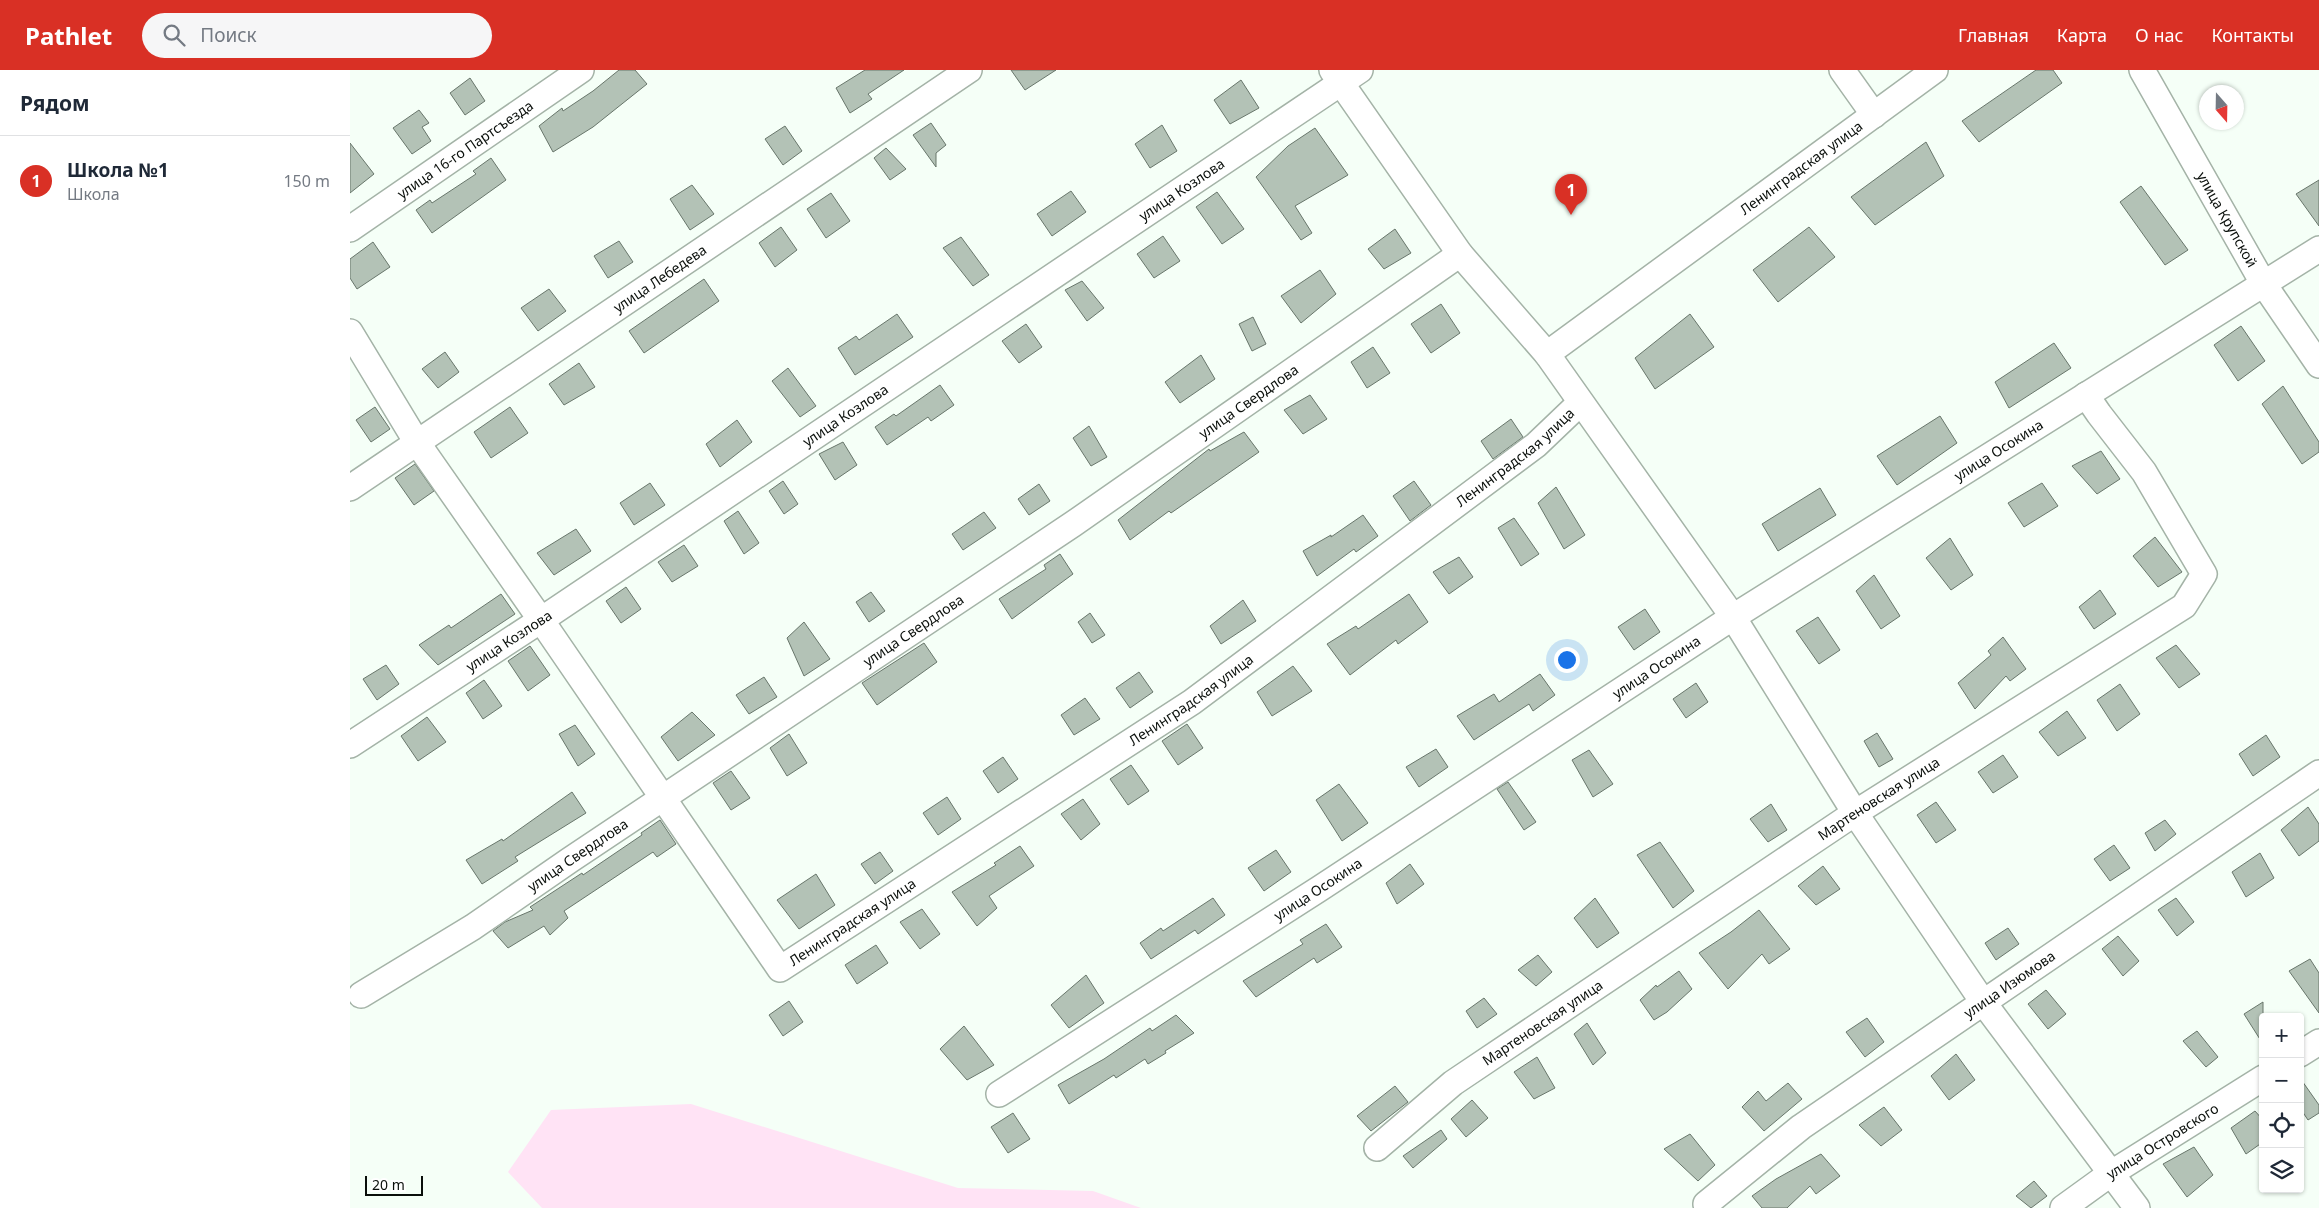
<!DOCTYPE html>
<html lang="ru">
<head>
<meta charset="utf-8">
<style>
  :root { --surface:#fff; --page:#f6f6f7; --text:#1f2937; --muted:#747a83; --line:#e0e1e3; --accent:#d93025 }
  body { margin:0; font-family:"Noto Sans",sans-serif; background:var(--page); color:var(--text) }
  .controls { position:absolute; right:15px; bottom:15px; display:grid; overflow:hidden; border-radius:5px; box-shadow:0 1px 4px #0004 }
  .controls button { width:45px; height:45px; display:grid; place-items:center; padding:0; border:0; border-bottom:1px solid var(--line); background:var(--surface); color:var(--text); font:25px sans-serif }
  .compass { position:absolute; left:1849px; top:15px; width:45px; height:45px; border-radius:50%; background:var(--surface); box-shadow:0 1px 4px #0004; rotate:160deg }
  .scale { position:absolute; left:15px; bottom:12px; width:58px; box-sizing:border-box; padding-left:5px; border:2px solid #0a0f0b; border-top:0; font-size:14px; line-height:18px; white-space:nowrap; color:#0a0f0b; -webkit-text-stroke:4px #fff; paint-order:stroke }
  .you { position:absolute; left:1216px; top:589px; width:18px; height:18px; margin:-12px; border:4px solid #fff; border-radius:50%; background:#1a73e8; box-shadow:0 0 0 8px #1a73e833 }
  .badge { display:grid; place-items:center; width:32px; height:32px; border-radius:50%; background:var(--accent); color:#fff; font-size:16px; font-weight:700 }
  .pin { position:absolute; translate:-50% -41px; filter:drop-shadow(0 1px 2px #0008) }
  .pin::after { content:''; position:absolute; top:26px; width:18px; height:15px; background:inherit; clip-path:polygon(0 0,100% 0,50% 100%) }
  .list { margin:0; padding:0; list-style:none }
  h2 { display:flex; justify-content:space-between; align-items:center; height:65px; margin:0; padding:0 20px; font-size:21px }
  h2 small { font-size:16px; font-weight:400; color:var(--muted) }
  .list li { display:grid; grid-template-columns:32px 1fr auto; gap:15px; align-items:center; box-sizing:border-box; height:90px; padding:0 20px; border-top:1px solid var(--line) }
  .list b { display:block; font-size:19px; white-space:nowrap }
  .list p { margin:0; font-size:16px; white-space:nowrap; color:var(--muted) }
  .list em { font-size:16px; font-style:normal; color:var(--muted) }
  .icon { flex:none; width:28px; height:28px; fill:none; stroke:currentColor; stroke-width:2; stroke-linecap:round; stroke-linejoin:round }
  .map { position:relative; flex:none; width:1969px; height:1138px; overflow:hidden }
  header { display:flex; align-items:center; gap:30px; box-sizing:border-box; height:70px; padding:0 25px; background:var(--accent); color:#fff }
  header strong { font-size:24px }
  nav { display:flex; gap:28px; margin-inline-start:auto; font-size:18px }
  .search { width:350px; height:45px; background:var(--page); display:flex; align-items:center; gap:12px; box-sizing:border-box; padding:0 18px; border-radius:28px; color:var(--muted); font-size:19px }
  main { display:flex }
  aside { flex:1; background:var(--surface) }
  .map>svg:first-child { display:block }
  .green { fill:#ffe3f5 }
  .building { fill:#b3c2b6; stroke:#68766b }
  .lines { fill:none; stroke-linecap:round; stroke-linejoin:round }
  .minor-casing { stroke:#a4b3a7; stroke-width:28 }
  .minor { stroke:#fff; stroke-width:25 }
  .labels { text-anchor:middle; stroke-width:4.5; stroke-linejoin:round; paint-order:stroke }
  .street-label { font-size:14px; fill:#0a0f0b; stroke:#fff }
</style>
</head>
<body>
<header>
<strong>Pathlet</strong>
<div class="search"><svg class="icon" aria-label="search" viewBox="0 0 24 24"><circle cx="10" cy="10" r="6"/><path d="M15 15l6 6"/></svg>Поиск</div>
<nav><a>Главная</a><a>Карта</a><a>О нас</a><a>Контакты</a></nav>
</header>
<main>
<aside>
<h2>Рядом<small></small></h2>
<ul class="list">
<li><span class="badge">1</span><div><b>Школа №1</b><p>Школа</p></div><em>150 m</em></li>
</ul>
</aside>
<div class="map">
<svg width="1969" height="1138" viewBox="0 0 1969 1138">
  <rect width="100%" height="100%" fill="#f5fff7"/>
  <path class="green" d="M 341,1034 L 608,1118 L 743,1121 L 791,1138 L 192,1138 L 158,1102 L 201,1040 Z"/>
  <path class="building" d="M 269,0 L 285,0 L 297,14 L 243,57 L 203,82 L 189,56 L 212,38 L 213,41 L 243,21 Z
    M 515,0 L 554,0 L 518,24 L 522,29 L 500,43 L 486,18 Z
    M 661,0 L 706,0 L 675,20 Z
    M 1686,0 L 1703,0 L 1712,13 L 1629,72 L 1612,51 Z
    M 120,8 L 135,31 L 115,45 L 100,23 Z
    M 891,10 L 909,38 L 880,54 L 864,30 Z
    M 69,40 L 79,53 L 72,57 L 81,71 L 62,84 L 43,58 Z
    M 581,53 L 596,75 L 586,83 L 586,97 L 563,65 Z
    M 812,55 L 827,81 L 800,98 L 785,74 Z
    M 435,56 L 452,81 L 433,95 L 415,69 Z
    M 965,58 L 998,105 L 945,136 L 962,163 L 951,170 L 906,107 L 938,76 Z
    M 1576,72 L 1594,106 L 1525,155 L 1501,127 Z
    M 0,73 L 24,104 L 0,123 Z
    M 536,78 L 556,99 L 540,110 L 524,88 Z
    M 141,88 L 156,110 L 82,163 L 66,140 L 80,130 L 82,133 L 126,104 L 123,101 Z
    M 1969,110 L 1969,156 L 1946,124 Z
    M 342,115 L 364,144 L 340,160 L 320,129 Z
    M 1791,116 L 1838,180 L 1815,195 L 1770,132 Z
    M 721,121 L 736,142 L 702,166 L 687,144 Z
    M 867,122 L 894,159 L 872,174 L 846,137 Z
    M 481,123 L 500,151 L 476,168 L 457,139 Z
    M 431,157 L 447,180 L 425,197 L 409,173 Z
    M 1459,157 L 1485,187 L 1428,232 L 1403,200 Z
    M 1045,159 L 1061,183 L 1034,199 L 1018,179 Z
    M 813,166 L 830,191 L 804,208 L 787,184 Z
    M 611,167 L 639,205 L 623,216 L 593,178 Z
    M 269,171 L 283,192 L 258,208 L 244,186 Z
    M 23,172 L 40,197 L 7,219 L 0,208 L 0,189 Z
    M 970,200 L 986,224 L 951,253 L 931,226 Z
    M 354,209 L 369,231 L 294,283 L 279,261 Z
    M 732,211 L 754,238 L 737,251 L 715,220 Z
    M 199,219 L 216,241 L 188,261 L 171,238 Z
    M 1091,234 L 1110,263 L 1081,283 L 1061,254 Z
    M 547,244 L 563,267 L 505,305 L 488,278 L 506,266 L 509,270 Z
    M 1340,244 L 1364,277 L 1305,319 L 1285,288 Z
    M 903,247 L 916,274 L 902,281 L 889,254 Z
    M 676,254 L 692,277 L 669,293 L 652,271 Z
    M 1891,256 L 1915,291 L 1888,311 L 1864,275 Z
    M 1704,273 L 1721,298 L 1659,338 L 1645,312 Z
    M 1023,277 L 1040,303 L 1017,318 L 1001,292 Z
    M 95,282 L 109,302 L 88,318 L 72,299 Z
    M 851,285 L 865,309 L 830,333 L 815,312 Z
    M 229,293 L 245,317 L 214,335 L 199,314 Z
    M 438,298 L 466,336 L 450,347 L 422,311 Z
    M 590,315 L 604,335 L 581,351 L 578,347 L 537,375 L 525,357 L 544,344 L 546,346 Z
    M 1933,316 L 1969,372 L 1969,382 L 1952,394 L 1912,334 Z
    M 960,325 L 977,349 L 953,364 L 934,340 Z
    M 25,337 L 40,359 L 21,372 L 6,350 Z
    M 160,337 L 178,363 L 141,388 L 124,362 Z
    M 1590,346 L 1607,373 L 1547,415 L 1527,386 Z
    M 1161,349 L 1173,367 L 1143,389 L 1131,371 Z
    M 387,350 L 402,372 L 370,397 L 356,374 Z
    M 739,356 L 757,387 L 741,396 L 723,368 Z
    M 894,362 L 909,382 L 821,443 L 819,441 L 780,470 L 768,450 L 859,379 L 860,381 Z
    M 493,372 L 507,395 L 485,410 L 469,384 Z
    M 1751,381 L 1770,409 L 1747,424 L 1722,396 Z
    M 65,394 L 84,421 L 64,435 L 45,408 Z
    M 433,411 L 448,434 L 434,444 L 419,421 Z
    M 1064,411 L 1081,435 L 1060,451 L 1043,426 Z
    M 300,413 L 315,435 L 284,455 L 270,433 Z
    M 1692,413 L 1708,436 L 1674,457 L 1658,433 Z
    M 689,414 L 700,431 L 679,445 L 668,429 Z
    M 1206,417 L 1235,465 L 1214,479 L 1188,433 Z
    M 1470,418 L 1486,445 L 1428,481 L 1412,454 Z
    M 388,441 L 409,473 L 394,484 L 374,451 Z
    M 634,442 L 646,458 L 613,480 L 602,464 Z
    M 1013,445 L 1028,466 L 1006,482 L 1004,479 L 967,506 L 953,481 L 981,465 L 981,467 Z
    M 1164,448 L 1189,484 L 1171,496 L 1148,458 Z
    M 226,459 L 241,481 L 204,505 L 187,483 Z
    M 1805,467 L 1832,502 L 1808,517 L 1783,486 Z
    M 1600,468 L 1623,505 L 1601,520 L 1576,488 Z
    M 334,475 L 348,496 L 322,512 L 308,492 Z
    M 710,484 L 723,504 L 662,549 L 649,529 L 696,499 L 694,495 Z
    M 1109,487 L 1123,507 L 1099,524 L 1083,502 Z
    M 1524,505 L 1550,546 L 1531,559 L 1506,521 Z
    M 276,517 L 291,539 L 271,553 L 256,531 Z
    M 1750,520 L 1766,544 L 1744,559 L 1729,537 Z
    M 521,522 L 535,541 L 519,552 L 506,532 Z
    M 151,524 L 165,544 L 88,595 L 69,575 L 99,555 L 101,558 Z
    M 1059,524 L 1078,552 L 1048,574 L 1046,570 L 1000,605 L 977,574 L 1006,556 L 1008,559 Z
    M 893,530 L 906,551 L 871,574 L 860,556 Z
    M 1295,539 L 1310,562 L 1284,580 L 1268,557 Z
    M 740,543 L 755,565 L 742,573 L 728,552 Z
    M 1468,547 L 1490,580 L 1469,594 L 1446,561 Z
    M 454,552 L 480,589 L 454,606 L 437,568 Z
    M 1653,567 L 1676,599 L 1660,611 L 1656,606 L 1625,639 L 1608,613 L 1641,585 L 1638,581 Z
    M 574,573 L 587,592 L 527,635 L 512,613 Z
    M 1826,575 L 1850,604 L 1829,618 L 1806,588 Z
    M 180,576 L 200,605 L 178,621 L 158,591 Z
    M 36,595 L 49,614 L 27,630 L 13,609 Z
    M 943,596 L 962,621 L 922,646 L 907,622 Z
    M 789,602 L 803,622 L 780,638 L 766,618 Z
    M 1190,604 L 1205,625 L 1183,641 L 1179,634 L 1124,670 L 1107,646 L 1144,624 L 1149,632 Z
    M 414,607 L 427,627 L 399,644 L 386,625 Z
    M 134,610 L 152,636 L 133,649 L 116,623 Z
    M 1346,613 L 1358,632 L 1336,648 L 1323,629 Z
    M 1770,614 L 1790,644 L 1767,661 L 1747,630 Z
    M 735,628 L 750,649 L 724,665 L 711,645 Z
    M 1717,641 L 1736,668 L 1708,686 L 1689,662 Z
    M 342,642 L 365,665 L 328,691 L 311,667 Z
    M 77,647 L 96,672 L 68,691 L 51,666 Z
    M 837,654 L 853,678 L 828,695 L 812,671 Z
    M 225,655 L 245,684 L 228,696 L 209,664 Z
    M 1527,663 L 1543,689 L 1529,697 L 1514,671 Z
    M 439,664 L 457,693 L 437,706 L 420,678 Z
    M 1916,665 L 1930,687 L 1903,706 L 1889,684 Z
    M 1086,679 L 1098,697 L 1069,717 L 1056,697 Z
    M 1239,680 L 1263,714 L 1243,727 L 1222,690 Z
    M 1653,685 L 1668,707 L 1643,723 L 1628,702 Z
    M 653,687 L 668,709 L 648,723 L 633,701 Z
    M 781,695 L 799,721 L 778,735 L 760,709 Z
    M 381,701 L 400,728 L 381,740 L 363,713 Z
    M 1158,712 L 1186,752 L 1174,760 L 1147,719 Z
    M 989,714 L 1018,753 L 992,771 L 966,730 Z
    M 222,722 L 236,743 L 165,787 L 168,791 L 132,814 L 116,790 L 152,769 L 153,771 Z
    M 597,727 L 611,749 L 588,765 L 573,743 Z
    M 733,729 L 750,754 L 731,770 L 711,744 Z
    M 1586,732 L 1606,760 L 1586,773 L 1567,745 Z
    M 1421,734 L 1437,760 L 1418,772 L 1400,749 Z
    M 1958,737 L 1969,754 L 1969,771 L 1949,786 L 1931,760 Z
    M 310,750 L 326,774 L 307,787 L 303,782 L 214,841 L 218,848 L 200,865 L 194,856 L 158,878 L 143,861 L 155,852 L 183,840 L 180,837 L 232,803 L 233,805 L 292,765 L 291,763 Z
    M 1815,750 L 1826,764 L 1805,781 L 1795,763 Z
    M 1310,772 L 1344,821 L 1323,838 L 1287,785 Z
    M 1764,775 L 1780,798 L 1760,811 L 1744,789 Z
    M 670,776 L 684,796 L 639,826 L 647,838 L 627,856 L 602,822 L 646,795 L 644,793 Z
    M 926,780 L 941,802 L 914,821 L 898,798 Z
    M 530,782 L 543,801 L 525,814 L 511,794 Z
    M 1910,783 L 1924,808 L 1896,827 L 1882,802 Z
    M 1060,794 L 1074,814 L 1047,834 L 1036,813 Z
    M 1473,796 L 1490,819 L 1466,835 L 1448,816 Z
    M 466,804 L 485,835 L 449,859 L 427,830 Z
    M 863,828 L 875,845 L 848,864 L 845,860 L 801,889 L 790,873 L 811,858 L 813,861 Z
    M 1245,828 L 1269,863 L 1247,878 L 1224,848 Z
    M 1826,828 L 1844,852 L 1827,866 L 1808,840 Z
    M 572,839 L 590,864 L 570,879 L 550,852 Z
    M 1409,840 L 1440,879 L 1419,894 L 1412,884 L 1378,919 L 1349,883 L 1381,862 Z
    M 976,854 L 992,877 L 967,893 L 964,888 L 906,927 L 893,911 L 953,874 L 950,870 Z
    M 1658,858 L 1669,874 L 1646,890 L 1635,873 Z
    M 1768,866 L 1789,891 L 1773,906 L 1752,879 Z
    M 526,875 L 538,893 L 507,914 L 495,895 Z
    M 1188,885 L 1202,902 L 1186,916 L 1168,900 Z
    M 1960,889 L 1969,903 L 1969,943 L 1939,901 Z
    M 1329,901 L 1342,919 L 1317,942 L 1304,950 L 1290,930 L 1306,915 L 1307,917 Z
    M 736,905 L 754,933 L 719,958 L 701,935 Z
    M 1696,920 L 1716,944 L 1698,959 L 1678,934 Z
    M 1134,928 L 1147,944 L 1127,958 L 1116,941 Z
    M 439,931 L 453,952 L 433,966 L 419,945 Z
    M 1913,932 L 1913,974 L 1894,944 Z
    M 826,945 L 844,963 L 815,981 L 816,983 L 798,994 L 795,989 L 766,1008 L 764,1005 L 719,1034 L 708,1015 L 754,989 L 800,958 L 802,961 Z
    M 1517,948 L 1534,972 L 1515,987 L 1496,962 Z
    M 1237,953 L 1256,983 L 1243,995 L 1224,964 Z
    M 614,956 L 644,995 L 617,1010 L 590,979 Z
    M 1847,961 L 1868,987 L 1856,997 L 1833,971 Z
    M 1606,984 L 1625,1010 L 1599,1030 L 1581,1006 Z
    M 1187,987 L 1205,1018 L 1184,1029 L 1164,1002 Z
    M 1950,1008 L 1969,1035 L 1969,1043 L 1958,1050 L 1950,1038 Z
    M 1438,1013 L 1452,1029 L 1414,1061 L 1392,1037 L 1408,1021 L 1416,1031 Z
    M 1045,1016 L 1058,1032 L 1021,1061 L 1007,1046 Z
    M 1122,1030 L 1138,1048 L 1116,1067 L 1101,1049 Z
    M 1534,1037 L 1552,1060 L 1531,1076 L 1509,1055 Z
    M 1905,1041 L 1913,1050 L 1913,1072 L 1896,1084 L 1881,1058 Z
    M 663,1043 L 680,1069 L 658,1083 L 641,1057 Z
    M 1091,1060 L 1097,1069 L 1063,1098 L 1053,1086 Z
    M 1340,1064 L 1365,1095 L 1348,1111 L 1314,1079 Z
    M 1844,1077 L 1863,1105 L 1837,1127 L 1813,1094 Z
    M 1471,1084 L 1490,1106 L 1466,1124 L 1460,1116 L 1437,1138 L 1412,1138 L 1402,1126 L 1426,1109 Z
    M 1684,1111 L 1697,1126 L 1681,1138 L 1666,1126 Z"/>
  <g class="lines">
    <defs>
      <g id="minor">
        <path d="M 982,0 L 1110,184 L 1197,284 L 1383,547 L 1505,743 L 1633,932 L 1787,1138"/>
        <path d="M 1492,0 L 1524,45"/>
        <path id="s1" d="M 1792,0 L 1913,213 L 1969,295"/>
        <path id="s2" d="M 0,159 L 231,0"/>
        <path id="s3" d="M 0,262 L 66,371 L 191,550 L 430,899 L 842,632 L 1186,375 L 1230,333"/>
        <path id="s4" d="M 1197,284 L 1585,0"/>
        <path id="s5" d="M 0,418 L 619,0"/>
        <path id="s6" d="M 0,675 L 191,550 L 1010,0"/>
        <path id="s7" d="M 11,925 L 123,857 L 220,790 L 723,454 L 1110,184"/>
        <path d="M 1950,984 L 1969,972"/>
        <path id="s8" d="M 649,1024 L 969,819 L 1383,547 L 1969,179"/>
        <path id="s9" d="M 1027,1078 L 1103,1013 L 1505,743 L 1834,536 L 1854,504 L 1794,402 L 1749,344 L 1736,325"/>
        <path id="s10" d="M 1356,1134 L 1451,1057 L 1969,703"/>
        <path id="s11" d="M 1713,1138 L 1760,1104 L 1913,1008"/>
      </g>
    </defs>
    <use href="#minor" class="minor-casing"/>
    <use href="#minor" class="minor"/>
  </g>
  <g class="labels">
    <g class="street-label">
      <text dy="5" stroke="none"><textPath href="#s2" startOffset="140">улица 16-го Партсъезда</textPath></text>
      <text dy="5" stroke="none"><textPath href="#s4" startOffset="315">Ленинградская улица</textPath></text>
      <text dy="5" stroke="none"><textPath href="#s6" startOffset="1000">улица Козлова</textPath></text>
      <text dy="5" stroke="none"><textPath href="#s1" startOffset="172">улица Крупской</textPath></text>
      <text dy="5" stroke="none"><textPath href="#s5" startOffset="374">улица Лебедева</textPath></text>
      <text dy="5" stroke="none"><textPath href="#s7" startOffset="1068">улица Свердлова</textPath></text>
      <text dy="5" stroke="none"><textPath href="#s6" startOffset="595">улица Козлова</textPath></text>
      <text dy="5" stroke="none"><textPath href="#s8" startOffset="1189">улица Осокина</textPath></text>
      <text dy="5" stroke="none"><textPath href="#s3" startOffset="1665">Ленинградская улица</textPath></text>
      <text dy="5" stroke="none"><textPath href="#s7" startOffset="662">улица Свердлова</textPath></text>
      <text dy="5" stroke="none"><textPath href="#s6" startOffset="190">улица Козлова</textPath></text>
      <text dy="5" stroke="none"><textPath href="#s8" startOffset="784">улица Осокина</textPath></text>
      <text dy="5" stroke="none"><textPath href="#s3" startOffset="1260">Ленинградская улица</textPath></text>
      <text dy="5" stroke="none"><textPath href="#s9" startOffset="612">Мартеновская улица</textPath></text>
      <text dy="5" stroke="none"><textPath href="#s7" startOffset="258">улица Свердлова</textPath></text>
      <text dy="5" stroke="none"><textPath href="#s8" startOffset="379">улица Осокина</textPath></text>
      <text dy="5" stroke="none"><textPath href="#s3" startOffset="855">Ленинградская улица</textPath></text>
      <text dy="5" stroke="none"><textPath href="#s10" startOffset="375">улица Изюмова</textPath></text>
      <text dy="5" stroke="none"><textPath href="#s9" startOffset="208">Мартеновская улица</textPath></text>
      <text dy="5" stroke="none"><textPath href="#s11" startOffset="120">улица Островского</textPath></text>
    </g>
  </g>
</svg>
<div class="controls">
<button>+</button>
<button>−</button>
<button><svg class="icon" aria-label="locate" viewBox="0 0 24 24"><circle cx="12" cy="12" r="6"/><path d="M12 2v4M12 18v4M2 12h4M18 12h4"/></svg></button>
<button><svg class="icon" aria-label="layers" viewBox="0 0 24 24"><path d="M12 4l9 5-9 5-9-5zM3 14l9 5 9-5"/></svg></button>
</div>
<svg class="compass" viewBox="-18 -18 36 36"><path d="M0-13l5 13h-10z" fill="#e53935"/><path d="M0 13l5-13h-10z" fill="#747a83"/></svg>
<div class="scale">20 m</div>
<div class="you"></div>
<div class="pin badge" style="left:1221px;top:145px">1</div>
</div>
</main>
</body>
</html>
